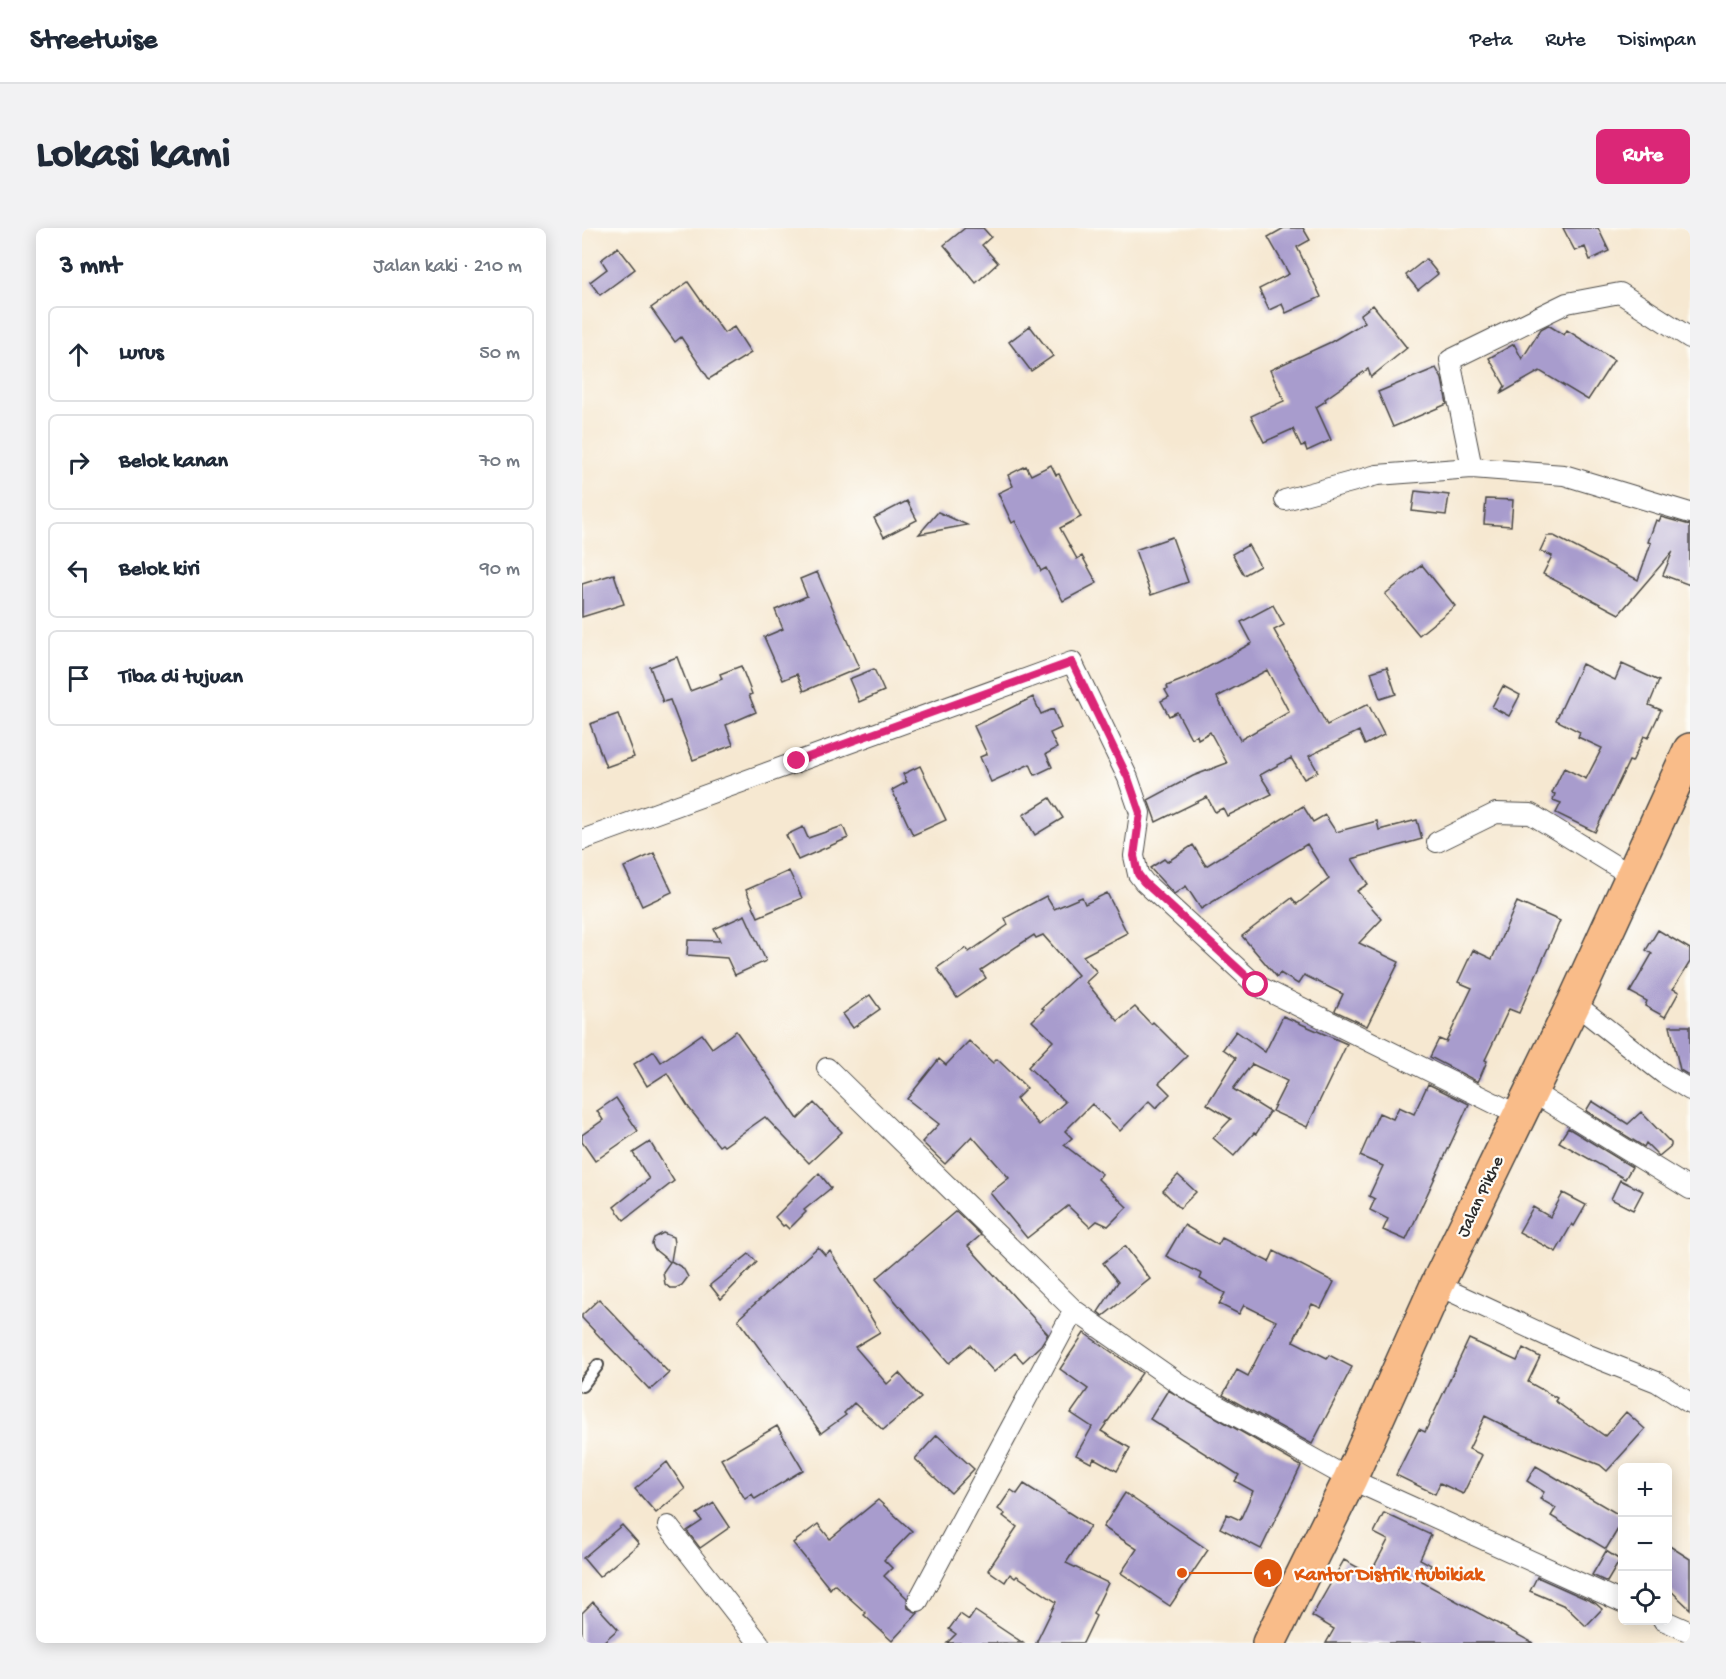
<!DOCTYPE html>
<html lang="id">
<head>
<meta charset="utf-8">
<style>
  :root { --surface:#fff; --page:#f2f2f3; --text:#1f2937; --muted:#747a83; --line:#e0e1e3; --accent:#db2777 }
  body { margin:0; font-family:"Gochi Hand",sans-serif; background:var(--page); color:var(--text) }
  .controls { position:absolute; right:18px; bottom:18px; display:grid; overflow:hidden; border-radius:9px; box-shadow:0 3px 15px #0003 }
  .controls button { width:54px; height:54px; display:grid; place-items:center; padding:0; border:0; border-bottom:2px solid var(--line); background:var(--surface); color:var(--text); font:30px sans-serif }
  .stop { position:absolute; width:18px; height:18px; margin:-14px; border:4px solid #db2777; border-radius:50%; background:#fff }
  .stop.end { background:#db2777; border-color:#fff; box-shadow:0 2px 6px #0008 }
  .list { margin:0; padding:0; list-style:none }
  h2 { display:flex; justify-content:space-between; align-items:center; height:78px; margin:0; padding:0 24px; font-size:26px }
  h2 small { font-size:20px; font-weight:400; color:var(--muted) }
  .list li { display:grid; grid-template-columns:39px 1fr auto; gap:18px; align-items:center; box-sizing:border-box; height:96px; margin:0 12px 12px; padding:0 12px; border:2px solid var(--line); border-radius:9px }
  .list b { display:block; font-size:22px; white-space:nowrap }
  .list em { font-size:20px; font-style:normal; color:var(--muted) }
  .icon { flex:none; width:33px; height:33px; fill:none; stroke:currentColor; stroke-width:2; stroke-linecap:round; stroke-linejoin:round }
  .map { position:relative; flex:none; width:1108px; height:1415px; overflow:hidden; border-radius:9px }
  header { display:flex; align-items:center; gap:36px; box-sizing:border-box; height:84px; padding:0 30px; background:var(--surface); border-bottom:2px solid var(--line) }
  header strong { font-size:28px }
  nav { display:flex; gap:33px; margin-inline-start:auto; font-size:21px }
  .intro { display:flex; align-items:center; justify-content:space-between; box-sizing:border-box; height:144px; padding:0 36px }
  h1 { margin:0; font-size:42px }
  .button { padding:15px 27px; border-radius:9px; background:var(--accent); color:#fff; font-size:21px; font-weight:700 }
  main { display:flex; gap:36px; padding:0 36px }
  aside { flex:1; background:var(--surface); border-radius:9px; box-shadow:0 3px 15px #0003 }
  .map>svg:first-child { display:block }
  .building { fill:#a89ccd; fill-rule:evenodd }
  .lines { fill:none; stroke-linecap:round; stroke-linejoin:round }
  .service-casing { stroke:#494744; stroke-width:14 }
  .minor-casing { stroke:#494744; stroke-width:22 }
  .trunk-casing { stroke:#494744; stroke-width:36 }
  .service { stroke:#fff; stroke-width:10 }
  .minor { stroke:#fff; stroke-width:20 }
  .trunk { stroke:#f9bc89; stroke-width:33 }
  .route { stroke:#db2777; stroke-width:8 }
  .labels { text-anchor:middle; stroke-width:4.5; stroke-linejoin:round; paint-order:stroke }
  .street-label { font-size:18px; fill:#2b2b2b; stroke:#fdfcf7 }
  .leader { fill:none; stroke:#df570e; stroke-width:2 }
  .callout-dot { fill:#df570e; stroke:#fdfcf7; stroke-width:2 }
  .mark-label { font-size:18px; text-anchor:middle; font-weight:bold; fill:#fff }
  .callout-label { font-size:20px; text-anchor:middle; font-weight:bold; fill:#df570e; stroke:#fdfcf7; stroke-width:4.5; stroke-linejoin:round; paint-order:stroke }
</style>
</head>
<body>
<header>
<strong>Streetwise</strong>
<nav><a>Peta</a><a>Rute</a><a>Disimpan</a></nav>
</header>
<div class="intro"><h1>Lokasi kami</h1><a class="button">Rute</a></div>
<main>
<aside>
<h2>3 mnt<small>Jalan kaki · 210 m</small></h2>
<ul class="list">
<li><svg class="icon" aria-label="ahead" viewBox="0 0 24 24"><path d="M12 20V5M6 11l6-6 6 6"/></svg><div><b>Lurus</b></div><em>50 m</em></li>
<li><svg class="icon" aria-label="right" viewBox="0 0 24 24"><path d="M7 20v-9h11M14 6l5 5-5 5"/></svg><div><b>Belok kanan</b></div><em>70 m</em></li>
<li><svg class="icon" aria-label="left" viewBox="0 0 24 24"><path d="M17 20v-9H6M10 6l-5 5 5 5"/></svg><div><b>Belok kiri</b></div><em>90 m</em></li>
<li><svg class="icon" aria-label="arrive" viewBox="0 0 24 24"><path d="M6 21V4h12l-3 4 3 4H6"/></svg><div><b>Tiba di tujuan</b></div></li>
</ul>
</aside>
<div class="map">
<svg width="1108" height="1415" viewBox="0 0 1108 1415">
  <rect width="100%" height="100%" fill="#fdfcf7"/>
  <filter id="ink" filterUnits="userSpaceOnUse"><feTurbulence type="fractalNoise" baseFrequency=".0167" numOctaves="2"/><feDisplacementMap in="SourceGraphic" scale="12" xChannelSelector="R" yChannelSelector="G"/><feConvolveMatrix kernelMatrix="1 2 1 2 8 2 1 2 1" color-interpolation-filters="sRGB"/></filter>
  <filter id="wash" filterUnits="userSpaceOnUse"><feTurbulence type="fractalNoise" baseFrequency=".008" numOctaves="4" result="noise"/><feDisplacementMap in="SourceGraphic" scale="24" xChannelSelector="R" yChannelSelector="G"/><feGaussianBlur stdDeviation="1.35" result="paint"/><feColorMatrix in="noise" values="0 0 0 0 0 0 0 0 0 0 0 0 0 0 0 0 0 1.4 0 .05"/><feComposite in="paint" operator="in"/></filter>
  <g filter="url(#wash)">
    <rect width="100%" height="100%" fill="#f6e8d1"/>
    <g id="blocks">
      <path class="building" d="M 383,0 L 401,0 L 409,9 L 400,17 L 416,35 L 394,55 L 362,17 Z
        M 702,0 L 721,0 L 728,12 L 715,19 L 739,69 L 704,85 L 700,76 L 687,82 L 677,61 L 707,46 L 686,9 Z
        M 981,0 L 1016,0 L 1027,23 L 1008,32 L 1003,19 L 993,23 Z
        M 36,19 L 53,41 L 18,67 L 8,54 L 25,41 L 19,32 Z
        M 844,31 L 856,46 L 836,62 L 824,47 Z
        M 106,54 L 142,105 L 152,99 L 169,125 L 127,151 L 99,109 L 93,114 L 69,80 Z
        M 791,77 L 825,120 L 789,149 L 786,141 L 743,171 L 744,173 L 734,179 L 749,212 L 725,223 L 723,217 L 719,218 L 711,201 L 682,214 L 669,188 L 702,173 L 688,142 L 749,114 L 783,94 L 778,87 Z
        M 966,97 L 982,107 L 985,102 L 1032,132 L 1006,172 L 958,143 L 918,166 L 923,158 L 907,130 L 932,116 L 940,131 L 959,101 Z
        M 448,98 L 471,128 L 449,143 L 427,114 Z
        M 854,140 L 860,151 L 865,176 L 811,199 L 796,164 Z
        M 469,237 L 474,247 L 477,246 L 499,289 L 478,300 L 495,331 L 500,328 L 515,355 L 481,373 L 464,340 L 459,343 L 433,293 L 430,295 L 416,265 L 431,258 L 426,247 L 444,238 L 449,247 Z
        M 833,263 L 867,267 L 864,287 L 830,283 Z
        M 904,271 L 931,272 L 929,298 L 902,296 Z
        M 325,273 L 335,292 L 302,309 L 292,290 Z
        M 356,284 L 385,297 L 337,306 Z
        M 1079,289 L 1108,297 L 1108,357 L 1081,347 L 1091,323 L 1037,386 L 961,346 L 970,328 L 958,323 L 965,308 L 972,308 L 1056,352 L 1069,315 L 1066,314 L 1074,292 L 1077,293 Z
        M 590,309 L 606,354 L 569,367 L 553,322 Z
        M 666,317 L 678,338 L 662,347 L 650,326 Z
        M 840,337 L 873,378 L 837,407 L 803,366 Z
        M 235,344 L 277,440 L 222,463 L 215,446 L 201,452 L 182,409 L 201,401 L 193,382 L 225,368 L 218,351 Z
        M 32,346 L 42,376 L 0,389 L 0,356 Z
        M 691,377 L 702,397 L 692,402 L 745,497 L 786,476 L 802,507 L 783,517 L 777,503 L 727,528 L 736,544 L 722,551 L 709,530 L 678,547 L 690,566 L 645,588 L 641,580 L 633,584 L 625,569 L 574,594 L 566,572 L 611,548 L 645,535 L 628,504 L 616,511 L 615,507 L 609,510 L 595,484 L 587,488 L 579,473 L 587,469 L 583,462 L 586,461 L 585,458 L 610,448 L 670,415 L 659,394 ZM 685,442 L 707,484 L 658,512 L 635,469 Z
        M 95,429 L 108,463 L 140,451 L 138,446 L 159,438 L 170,466 L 167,467 L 174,484 L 144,497 L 151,517 L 111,532 L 88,472 L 81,474 L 68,439 Z
        M 1000,436 L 1033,452 L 1040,436 L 1077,453 L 1067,477 L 1079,482 L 1066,510 L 1062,508 L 1050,534 L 1047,533 L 1013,604 L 974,585 L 979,575 L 971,572 L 973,566 L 970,565 L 982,540 L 1004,551 L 1020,520 L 996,509 L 998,504 L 974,492 Z
        M 805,439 L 814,466 L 798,471 L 789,444 Z
        M 292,441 L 302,463 L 277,474 L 267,451 Z
        M 921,458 L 938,467 L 927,488 L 910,479 Z
        M 451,469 L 459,486 L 471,481 L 479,500 L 468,505 L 475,520 L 464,526 L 470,539 L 453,547 L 448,536 L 409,554 L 398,529 L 405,526 L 392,498 Z
        M 36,486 L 52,529 L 24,539 L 8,496 Z
        M 338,538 L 364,592 L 331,607 L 310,562 L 325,554 L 321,546 Z
        M 468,570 L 481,590 L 453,607 L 441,587 Z
        M 721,578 L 731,594 L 743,587 L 754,604 L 795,593 L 797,602 L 835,592 L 840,611 L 770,631 L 786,656 L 775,663 L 800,691 L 777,715 L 817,734 L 785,798 L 753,783 L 761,766 L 722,747 L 716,756 L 698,745 L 695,749 L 660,708 L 710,670 L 715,676 L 747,651 L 725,616 L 619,681 L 604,658 L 592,666 L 568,640 L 582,631 L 585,634 L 611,617 L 624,638 Z
        M 261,598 L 266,610 L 216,632 L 204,607 L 221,599 L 226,610 Z
        M 72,625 L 90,664 L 60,678 L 42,639 Z
        M 207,643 L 220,670 L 176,689 L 164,662 Z
        M 525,665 L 545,705 L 501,728 L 515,744 L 504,754 L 536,793 L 553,779 L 569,796 L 571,794 L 605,828 L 577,855 L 588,866 L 574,880 L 567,873 L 538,903 L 510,876 L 483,903 L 490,910 L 482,917 L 520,946 L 516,951 L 545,979 L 526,998 L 515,993 L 508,999 L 486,978 L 445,1010 L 408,965 L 427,950 L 390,908 L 363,936 L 340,914 L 357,896 L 325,871 L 357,831 L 364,837 L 387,813 L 411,835 L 415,831 L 445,860 L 434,871 L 457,897 L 483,874 L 446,839 L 471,813 L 450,793 L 462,781 L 460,780 L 496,747 L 461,707 L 454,710 L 452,707 L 399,742 L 404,750 L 375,770 L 355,740 L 384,720 L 387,724 L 426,697 L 423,690 L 464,668 L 472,681 L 500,669 L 503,676 Z
        M 935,674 L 978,693 L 937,785 L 927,781 L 903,832 L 905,833 L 896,854 L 848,829 L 857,811 L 864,814 L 890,760 L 876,754 L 891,722 L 910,731 Z
        M 163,687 L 184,733 L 153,747 L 145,730 L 105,727 L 106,712 L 138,713 L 132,701 Z
        M 1076,702 L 1108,721 L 1108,734 L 1091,761 L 1097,764 L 1083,789 L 1063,778 L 1065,773 L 1048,764 L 1070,726 L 1064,722 Z
        M 288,767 L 298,781 L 271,800 L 261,786 Z
        M 701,788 L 765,816 L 725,899 L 690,883 L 705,853 L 670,836 L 651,861 L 688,884 L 674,906 L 672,905 L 652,928 L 631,910 L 649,891 L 625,876 L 654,830 L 641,821 L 654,803 L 683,824 Z
        M 1088,798 L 1108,798 L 1108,848 L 1098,842 Z
        M 154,803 L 216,891 L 232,875 L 260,904 L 227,935 L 183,889 L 142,918 L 140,916 L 137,918 L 107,880 L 85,845 L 65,858 L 52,836 L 72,823 L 79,834 L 120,806 L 130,820 Z
        M 846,856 L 887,876 L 824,1012 L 801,1002 L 806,991 L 788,982 L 793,971 L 787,968 L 801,938 L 778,928 L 797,885 L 811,891 L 817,879 L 832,886 Z
        M 34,870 L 56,903 L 13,933 L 0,914 L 0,907 L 21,892 L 15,883 Z
        M 1010,873 L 1046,896 L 1059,884 L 1089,915 L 1089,918 L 1077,928 L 1064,915 L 1062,919 L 1004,883 Z
        M 986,900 L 1050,939 L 1043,951 L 977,914 Z
        M 68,914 L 92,953 L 42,992 L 32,979 L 67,951 L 51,925 Z
        M 237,945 L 249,960 L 222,982 L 224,984 L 207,1001 L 203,997 L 201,998 L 193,989 Z
        M 596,947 L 614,964 L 598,980 L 581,963 Z
        M 1038,952 L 1061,963 L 1051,982 L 1029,971 Z
        M 981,965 L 1004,977 L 992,998 L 990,996 L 974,1024 L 937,1004 L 951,979 L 968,989 Z
        M 374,983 L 399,1007 L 386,1018 L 466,1106 L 459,1117 L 441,1134 L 433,1125 L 412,1144 L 388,1117 L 367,1135 L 294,1051 Z
        M 602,997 L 636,1017 L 640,1010 L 687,1034 L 692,1023 L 752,1054 L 739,1080 L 730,1076 L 711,1113 L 745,1130 L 747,1127 L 770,1139 L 730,1216 L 641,1167 L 655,1142 L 666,1148 L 694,1093 L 662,1077 L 657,1086 L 637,1076 L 643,1065 L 618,1051 L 620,1046 L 584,1028 Z
        M 81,1005 L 91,1009 L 92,1015 L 89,1033 L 101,1040 L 106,1049 L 100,1057 L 94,1060 L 88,1060 L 83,1056 L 81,1044 L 88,1034 L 72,1021 L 70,1016 L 72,1010 Z
        M 543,1018 L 568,1051 L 521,1088 L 516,1084 L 536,1054 L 521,1035 Z
        M 236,1019 L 243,1027 L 248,1023 L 298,1104 L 273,1119 L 305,1156 L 317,1145 L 339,1170 L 301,1202 L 272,1175 L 262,1185 L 264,1187 L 239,1205 L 156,1091 Z
        M 167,1026 L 175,1034 L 139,1071 L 128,1057 Z
        M 17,1071 L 87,1145 L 68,1162 L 0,1090 L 0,1087 Z
        M 502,1105 L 560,1145 L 519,1203 L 548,1220 L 535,1243 L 512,1230 L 509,1235 L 494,1227 L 510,1199 L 489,1185 L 506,1161 L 478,1141 Z
        M 887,1111 L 935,1133 L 941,1120 L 958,1129 L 946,1154 L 975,1170 L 973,1173 L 1023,1208 L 1044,1184 L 1063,1201 L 1025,1243 L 1018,1237 L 937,1205 L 903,1188 L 887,1221 L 900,1227 L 881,1266 L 858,1255 L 853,1266 L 814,1247 L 837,1201 L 843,1204 Z
        M 586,1162 L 719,1238 L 679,1321 L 638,1300 L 645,1286 L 658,1292 L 671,1263 L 653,1253 L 657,1247 L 568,1191 Z
        M 195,1198 L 221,1242 L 173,1271 L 170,1266 L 163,1271 L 139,1231 Z
        M 355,1207 L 392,1241 L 369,1265 L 333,1231 Z
        M 85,1234 L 103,1261 L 74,1285 L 53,1261 Z
        M 954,1238 L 1039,1288 L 1036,1293 L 1039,1296 L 1024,1321 L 969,1288 L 974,1280 L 958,1271 L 962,1264 L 945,1253 Z
        M 442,1256 L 508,1298 L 484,1335 L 526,1355 L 511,1386 L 514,1388 L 501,1415 L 454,1415 L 474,1374 L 435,1348 L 433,1350 L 428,1346 L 423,1354 L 406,1342 L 435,1299 L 421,1288 L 423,1286 L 416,1281 L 429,1262 L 435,1266 Z
        M 543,1265 L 626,1322 L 588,1378 L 539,1345 L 555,1321 L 521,1299 Z
        M 296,1272 L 330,1303 L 302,1332 L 310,1340 L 302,1348 L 325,1370 L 326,1380 L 336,1385 L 310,1413 L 282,1387 L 284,1385 L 252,1356 L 248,1361 L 211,1315 L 236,1296 L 248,1311 Z
        M 132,1275 L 148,1299 L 118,1320 L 105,1303 L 120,1293 L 115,1286 Z
        M 802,1285 L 849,1307 L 838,1331 L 849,1337 L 840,1354 L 951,1415 L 744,1415 L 752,1401 L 730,1388 L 762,1332 L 788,1346 L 806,1312 L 792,1305 Z
        M 40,1297 L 57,1316 L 17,1349 L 1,1330 Z
        M 1086,1317 L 1108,1331 L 1108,1381 L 1086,1360 Z
        M 1024,1323 L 1038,1332 L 1025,1354 L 1010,1347 Z
        M 955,1349 L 1013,1375 L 1020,1381 L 1004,1398 L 983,1378 L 948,1363 Z
        M 11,1374 L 36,1401 L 20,1415 L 0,1415 L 0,1385 Z
        M 393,1383 L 441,1415 L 365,1415 L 374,1406 L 367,1401 L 378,1386 L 387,1392 Z"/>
    </g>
  </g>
  <g filter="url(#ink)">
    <use href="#blocks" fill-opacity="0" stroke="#494744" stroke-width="1.5"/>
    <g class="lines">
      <defs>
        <path id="service" d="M 0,1158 L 16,1137"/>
        <path id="minor" d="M 890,240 L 868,132 L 985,75 L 1038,65 L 1108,110
          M 703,272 L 795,247 L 890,240 L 982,247 L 1108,285
          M 0,612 L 490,434 L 546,550 L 558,585 L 552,628 L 556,646 L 562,654 L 674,757 L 936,887
          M 855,614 L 914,585 L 949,586 L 1050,648
          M 992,775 L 1082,846 L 1108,862
          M 245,840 L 492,1082 L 602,1159 L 768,1251 L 1040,1374
          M 949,863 L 1108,961
          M 855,1057 L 1004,1126 L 1075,1154 L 1108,1175
          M 86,1298 L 177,1415
          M 336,1373 L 492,1082
          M 1081,1392 L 1108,1404"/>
        <path id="trunk" d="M 687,1415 L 768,1251 L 855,1057 L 992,775 L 1108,522"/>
      </defs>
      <use href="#service" class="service-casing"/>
      <use href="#minor" class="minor-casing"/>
      <use href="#trunk" class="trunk-casing"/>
      <use href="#service" class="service"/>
      <use href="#minor" class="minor"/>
      <use href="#trunk" class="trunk"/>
    </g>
  </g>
  <g class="lines" filter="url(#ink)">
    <path class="route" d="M 215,533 L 490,434 L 546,550 L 558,585 L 552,628 L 556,646 L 562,654 L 674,757"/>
  </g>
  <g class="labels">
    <g class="street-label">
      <text transform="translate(897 968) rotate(-65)" y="6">Jalan Pikhe</text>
    </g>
  </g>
  <path class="leader" d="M600 1345L686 1345"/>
  <g class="callout-dot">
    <circle cx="600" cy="1345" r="6"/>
    <circle cx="686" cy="1345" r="15"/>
  </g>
  <g class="mark-label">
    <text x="686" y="1351">1</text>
  </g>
  <g class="callout-label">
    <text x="807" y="1352">Kantor Distrik Hubikiak</text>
  </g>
</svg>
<div class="controls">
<button>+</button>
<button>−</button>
<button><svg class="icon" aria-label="locate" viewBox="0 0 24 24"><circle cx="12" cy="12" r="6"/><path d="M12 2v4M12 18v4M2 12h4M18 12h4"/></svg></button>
</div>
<div class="stop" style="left:674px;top:757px"></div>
<div class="stop end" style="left:215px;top:533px"></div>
</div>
</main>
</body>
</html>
